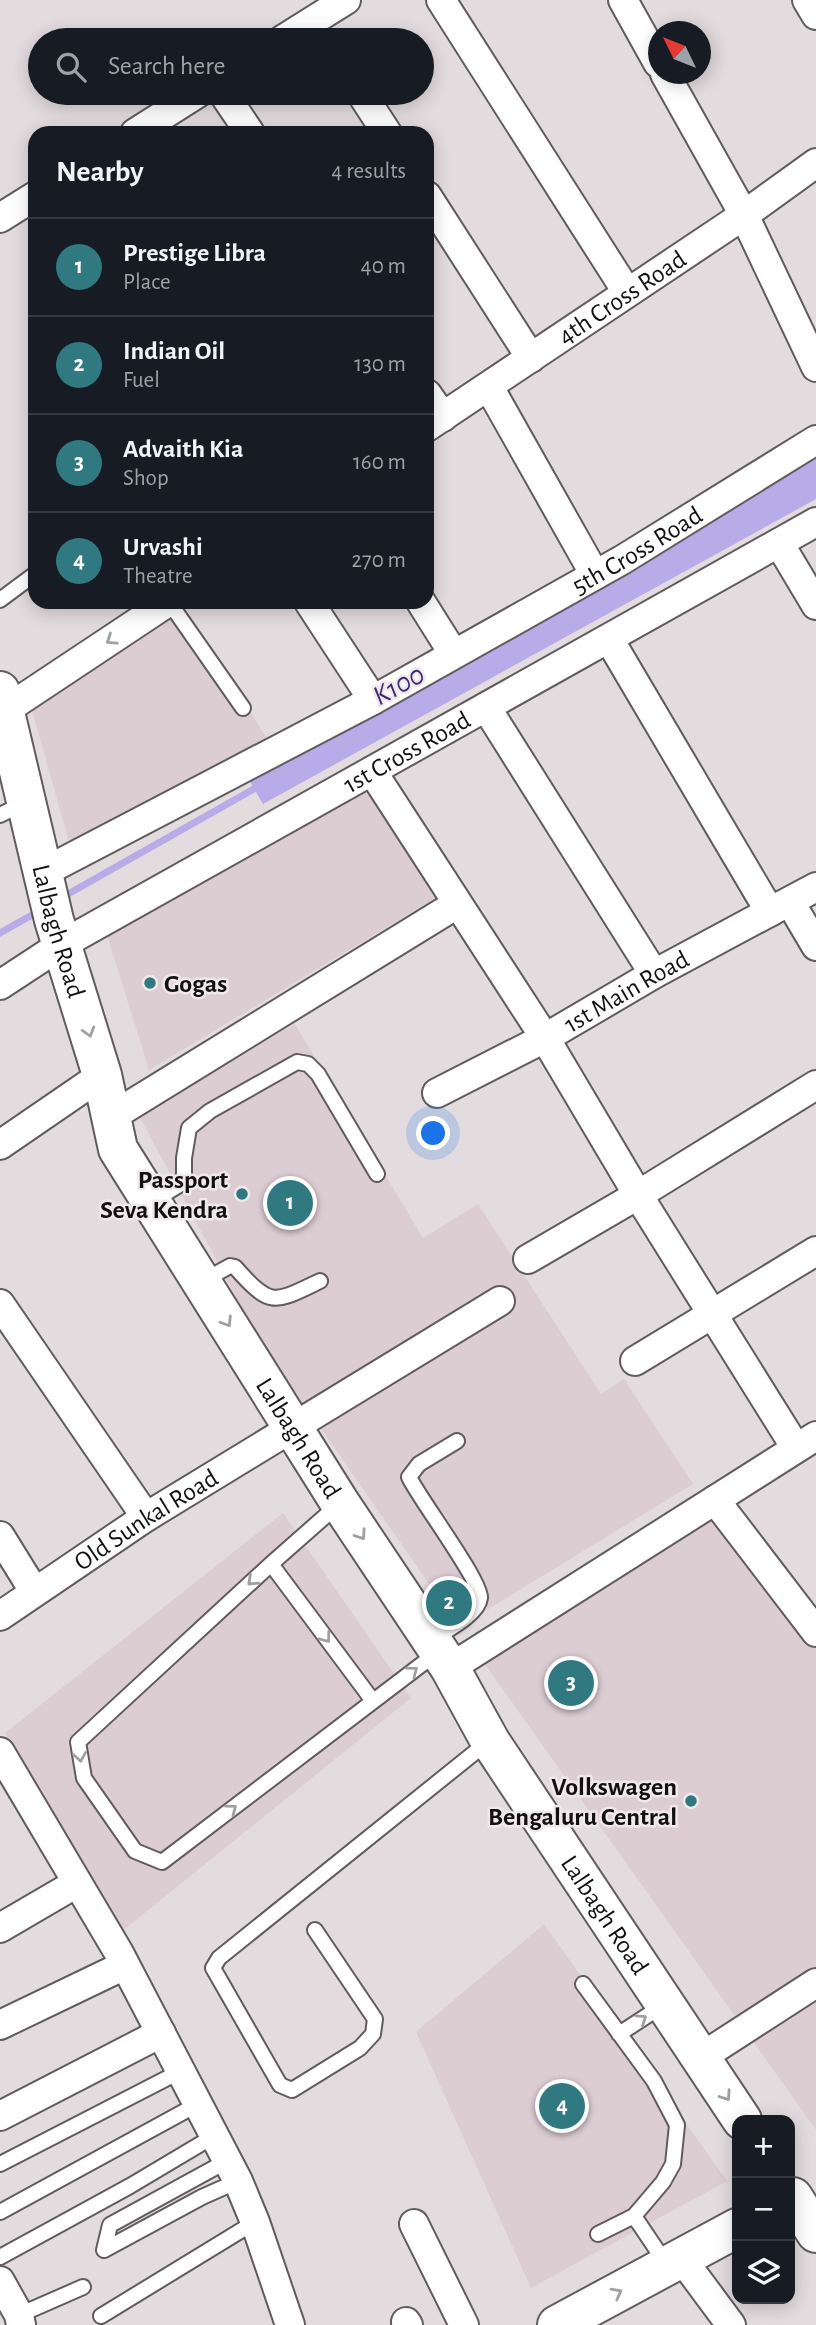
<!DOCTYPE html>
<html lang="en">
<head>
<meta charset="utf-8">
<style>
  :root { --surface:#171b24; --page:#20242c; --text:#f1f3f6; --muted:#9ea1a6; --line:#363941; --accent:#307980 }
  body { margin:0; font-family:"Alegreya Sans",sans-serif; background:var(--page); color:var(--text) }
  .controls { position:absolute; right:21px; bottom:21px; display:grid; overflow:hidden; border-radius:14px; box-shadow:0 4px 18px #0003 }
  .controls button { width:63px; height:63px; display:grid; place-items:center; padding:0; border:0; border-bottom:2px solid var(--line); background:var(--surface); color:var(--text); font:35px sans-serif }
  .compass { position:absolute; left:648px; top:21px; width:63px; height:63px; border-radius:50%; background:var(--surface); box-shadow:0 4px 18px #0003; rotate:313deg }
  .you { position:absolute; left:434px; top:1134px; width:24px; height:24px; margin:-18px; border:5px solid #fff; border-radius:50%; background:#1a73e8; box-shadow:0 0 0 10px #1a73e833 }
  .badge { display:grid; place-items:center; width:46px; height:46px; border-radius:50%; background:var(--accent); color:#fff; font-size:23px; font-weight:700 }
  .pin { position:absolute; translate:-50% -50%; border:4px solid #fff; box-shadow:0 2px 7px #0006 }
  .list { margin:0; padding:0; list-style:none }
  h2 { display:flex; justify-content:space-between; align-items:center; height:91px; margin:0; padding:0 28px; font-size:30px }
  h2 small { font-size:23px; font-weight:400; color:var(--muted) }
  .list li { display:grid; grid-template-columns:46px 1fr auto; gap:21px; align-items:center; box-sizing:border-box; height:98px; padding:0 28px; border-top:2px solid var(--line) }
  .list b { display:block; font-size:26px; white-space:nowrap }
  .list p { margin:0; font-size:23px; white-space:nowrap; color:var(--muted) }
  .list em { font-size:23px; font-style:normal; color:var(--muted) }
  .icon { flex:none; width:38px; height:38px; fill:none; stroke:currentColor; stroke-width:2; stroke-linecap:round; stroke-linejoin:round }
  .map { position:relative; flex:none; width:816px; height:2325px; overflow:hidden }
  .search { position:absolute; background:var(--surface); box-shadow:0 4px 18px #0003; left:28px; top:28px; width:406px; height:77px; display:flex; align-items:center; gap:18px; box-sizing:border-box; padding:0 24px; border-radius:38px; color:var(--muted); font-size:26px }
  .panel { position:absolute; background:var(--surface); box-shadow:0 4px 18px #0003; left:28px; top:126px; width:406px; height:483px; border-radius:21px }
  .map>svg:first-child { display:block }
  .built { fill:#dccdd3 }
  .water { fill:#b7abe8 }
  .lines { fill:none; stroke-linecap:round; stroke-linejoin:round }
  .stream { stroke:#b7abe8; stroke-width:7 }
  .service-casing { stroke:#615b5d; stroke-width:18 }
  .minor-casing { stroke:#615b5d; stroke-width:32 }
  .secondary-casing { stroke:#615b5d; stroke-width:42 }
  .primary-casing { stroke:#615b5d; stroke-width:42 }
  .service { stroke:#fff; stroke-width:14 }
  .minor { stroke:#fff; stroke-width:28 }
  .secondary { stroke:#fff; stroke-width:38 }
  .primary { stroke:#fff; stroke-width:38 }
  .oneway { stroke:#a19fa0 }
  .poi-dot { fill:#307980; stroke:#f0e9eb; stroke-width:2.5 }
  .labels { text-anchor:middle; stroke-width:5; stroke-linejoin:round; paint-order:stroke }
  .street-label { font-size:26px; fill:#131011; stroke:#f0e9eb }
  .poi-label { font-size:26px; font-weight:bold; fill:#131011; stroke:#f0e9eb; text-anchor:end }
  .water-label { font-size:28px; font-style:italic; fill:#3f2a71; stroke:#f0e9eb }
</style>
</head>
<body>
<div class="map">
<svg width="816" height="2325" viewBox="0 0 816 2325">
  <rect width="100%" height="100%" fill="#e3dcde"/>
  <path class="built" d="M 182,606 L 273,748 L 71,849 L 31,707 Z
    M 374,779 L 442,894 L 149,1070 L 106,932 Z
    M 295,1024 L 423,1238 L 478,1204 L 601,1394 L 624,1379 L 693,1484 L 459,1627 L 258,1338 L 138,1114 Z
    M 283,1513 L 411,1698 L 121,1932 L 5,1733 Z
    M 720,1514 L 816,1643 L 816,2130 L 484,1663 Z
    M 544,1924 L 727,2181 L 531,2288 L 416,2032 Z"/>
  <path class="water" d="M 816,454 L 816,499 L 263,804 L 248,778 Z"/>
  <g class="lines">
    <path class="stream" d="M 61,898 L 261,785
      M 0,933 L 39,911"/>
    <defs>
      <path id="service" d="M 0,600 L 35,574
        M 169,602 L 243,708
        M 0,815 L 24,803
        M 153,1201 L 184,1182 L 184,1158 L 189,1128 L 210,1111 L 297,1062 L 308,1064 L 318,1074 L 377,1174
        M 203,1281 L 230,1266 L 235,1267 C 271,1308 274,1303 320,1281
        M 339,1504 L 271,1564 L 78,1742 L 84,1778 L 135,1851 L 162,1862 L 438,1652
        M 271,1564 L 373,1701
        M 432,1640 C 445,1631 478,1615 480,1598 C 482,1582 420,1500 409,1477 L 419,1464 L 457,1441
        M 315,1930 L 375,2019 L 373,2034 L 360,2048 L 292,2090 L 280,2085 L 213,1968 L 219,1958 L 489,1741
        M 583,1984 L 654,2081 L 677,2125 L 673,2164 L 663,2182 L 634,2216 L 598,2234
        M 619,2034 L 665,2004
        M 0,2164 L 181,2071
        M 0,2212 L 198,2104
        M 634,2216 L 667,2265
        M 104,2250 L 110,2225 L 227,2161
        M 104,2250 L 202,2197 L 238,2181
        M 0,2257 L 130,2186 L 214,2136
        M 19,2315 L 83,2287
        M 101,2316 L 255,2222"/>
      <g id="minor">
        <path d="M 441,0 L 627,292"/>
        <path d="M 623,0 L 658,63"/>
        <path d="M 807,0 L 816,15"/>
        <path d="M 282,40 L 346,0"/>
        <path d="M 665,74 L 744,215 L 816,367"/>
        <path d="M 223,93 L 250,133"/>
        <path d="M 361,93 L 387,133"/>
        <path d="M 135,133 L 198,93"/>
        <path d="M 427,196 L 531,358"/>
        <path d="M 0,218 L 35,196"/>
        <path d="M 489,387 L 595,575"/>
        <path d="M 427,394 L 443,417"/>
        <path id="s1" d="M 427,427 L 744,215 L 816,163"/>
        <path d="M 779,543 L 816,605"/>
        <path d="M 309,602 L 373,700"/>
        <path d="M 421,602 L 453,653"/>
        <path d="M 609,639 L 770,912"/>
        <path d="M 486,707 L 654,974"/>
        <path d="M 4,711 L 168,602"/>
        <path d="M 372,771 L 545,1038 L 638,1195 L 796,1448"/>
        <path id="s2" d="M 42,873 L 373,700 L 622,560 L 816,440"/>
        <path d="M 790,902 L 816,946"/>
        <path id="s3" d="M 0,985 L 61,945 L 816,522"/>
        <path id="s4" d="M 437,1093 L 545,1038 L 654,974 L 816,887"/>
        <path d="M 111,1117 L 457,904"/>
        <path d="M 0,1145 L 102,1075"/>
        <path d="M 528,1259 L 638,1195 L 816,1085"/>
        <path d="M 0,1304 L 146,1517"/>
        <path d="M 635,1361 L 816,1251"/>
        <path d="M 715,1500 L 816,1632"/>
        <path d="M 0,1536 L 34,1591"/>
        <path id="s5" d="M 0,1616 L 146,1517 L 500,1301"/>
        <path d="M 450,1668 L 816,1436"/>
        <path d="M 0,1752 L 119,1953 L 238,2181 L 255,2222 L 290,2325"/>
        <path d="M 0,1928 L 77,1883"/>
        <path d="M 0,2025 L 125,1965"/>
        <path d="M 700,2058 L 816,1983"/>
        <path d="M 0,2116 L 161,2033"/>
        <path d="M 414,2224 L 464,2325"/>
        <path d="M 682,2259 L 731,2325"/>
        <path d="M 0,2281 L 19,2315 L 21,2325"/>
        <path d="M 406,2322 L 408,2325"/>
      </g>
      <g id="secondary">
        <path id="s6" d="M 0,691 L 54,920 L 102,1075 L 118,1149 L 340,1503 L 450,1668 L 490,1741 L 742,2120"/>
      </g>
      <path id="primary" d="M 793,2197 L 816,2233
        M 557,2325 L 737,2228"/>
    </defs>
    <use href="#service" class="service-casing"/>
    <use href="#minor" class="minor-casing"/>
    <use href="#secondary" class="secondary-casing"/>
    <use href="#primary" class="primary-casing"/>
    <use href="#service" class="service"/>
    <use href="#minor" class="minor"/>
    <use href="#secondary" class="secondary"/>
    <use href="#primary" class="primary"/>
  </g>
  <defs><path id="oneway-chevron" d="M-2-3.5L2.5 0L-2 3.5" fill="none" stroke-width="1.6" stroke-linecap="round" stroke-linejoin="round" transform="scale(1.75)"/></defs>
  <g class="oneway">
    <use href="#oneway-chevron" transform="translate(111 640) rotate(146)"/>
    <use href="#oneway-chevron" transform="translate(89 1032) rotate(73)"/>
    <use href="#oneway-chevron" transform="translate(227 1322) rotate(58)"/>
    <use href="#oneway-chevron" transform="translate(361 1535) rotate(56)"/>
    <use href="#oneway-chevron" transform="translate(252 1581) rotate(137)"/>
    <use href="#oneway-chevron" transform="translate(326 1638) rotate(53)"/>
    <use href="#oneway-chevron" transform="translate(413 1671) rotate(-37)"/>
    <use href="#oneway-chevron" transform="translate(80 1757) rotate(81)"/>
    <use href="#oneway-chevron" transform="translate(232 1809) rotate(-37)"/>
    <use href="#oneway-chevron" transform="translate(642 2019) rotate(-34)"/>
    <use href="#oneway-chevron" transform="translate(726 2096) rotate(56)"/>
    <use href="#oneway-chevron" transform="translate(617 2293) rotate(-28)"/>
  </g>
  <g class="poi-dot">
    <circle cx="150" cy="983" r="7"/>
    <circle cx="242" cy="1194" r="7"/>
    <circle cx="691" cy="1801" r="7"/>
  </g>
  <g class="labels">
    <g class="street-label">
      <text dy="9" stroke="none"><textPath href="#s1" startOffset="234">4th Cross Road</textPath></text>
      <text dy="9" stroke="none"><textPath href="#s2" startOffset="677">5th Cross Road</textPath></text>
      <text dy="9" stroke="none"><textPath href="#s3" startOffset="469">1st Cross Road</textPath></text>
      <text dy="9" stroke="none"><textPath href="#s6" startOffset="247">Lalbagh Road</textPath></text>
      <text dy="9" stroke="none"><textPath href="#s4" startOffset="215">1st Main Road</textPath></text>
      <text dy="9" stroke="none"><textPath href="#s6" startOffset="814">Lalbagh Road</textPath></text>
      <text dy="9" stroke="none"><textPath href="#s5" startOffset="175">Old Sunkal Road</textPath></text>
      <text dy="9" stroke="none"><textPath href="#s6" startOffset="1381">Lalbagh Road</textPath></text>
    </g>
    <g class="poi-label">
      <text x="164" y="992" text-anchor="start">Gogas</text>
      <text x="228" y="1188">Passport<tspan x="228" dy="30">Seva Kendra</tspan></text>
      <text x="677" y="1795">Volkswagen<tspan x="677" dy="30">Bengaluru Central</tspan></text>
    </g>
    <g class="water-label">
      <text transform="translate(398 684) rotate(-29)" y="10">K100</text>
    </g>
  </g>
</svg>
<div class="controls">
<button>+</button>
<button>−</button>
<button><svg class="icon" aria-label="layers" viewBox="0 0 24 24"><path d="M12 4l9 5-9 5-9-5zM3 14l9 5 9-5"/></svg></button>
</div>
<svg class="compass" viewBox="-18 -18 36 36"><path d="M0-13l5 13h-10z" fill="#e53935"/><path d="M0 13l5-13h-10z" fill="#9ea1a6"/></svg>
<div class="you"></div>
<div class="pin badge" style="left:290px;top:1203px">1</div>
<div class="pin badge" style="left:449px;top:1603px">2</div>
<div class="pin badge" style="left:571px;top:1683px">3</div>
<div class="pin badge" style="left:562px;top:2106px">4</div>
<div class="search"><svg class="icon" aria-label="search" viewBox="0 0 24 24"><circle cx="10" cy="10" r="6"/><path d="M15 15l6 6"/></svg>Search here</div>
<section class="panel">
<h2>Nearby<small>4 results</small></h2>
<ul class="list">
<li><span class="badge">1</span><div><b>Prestige Libra</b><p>Place</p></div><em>40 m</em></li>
<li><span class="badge">2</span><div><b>Indian Oil</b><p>Fuel</p></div><em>130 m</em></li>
<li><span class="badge">3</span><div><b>Advaith Kia</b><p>Shop</p></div><em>160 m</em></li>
<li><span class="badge">4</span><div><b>Urvashi</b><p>Theatre</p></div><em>270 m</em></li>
</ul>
</section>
</div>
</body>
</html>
